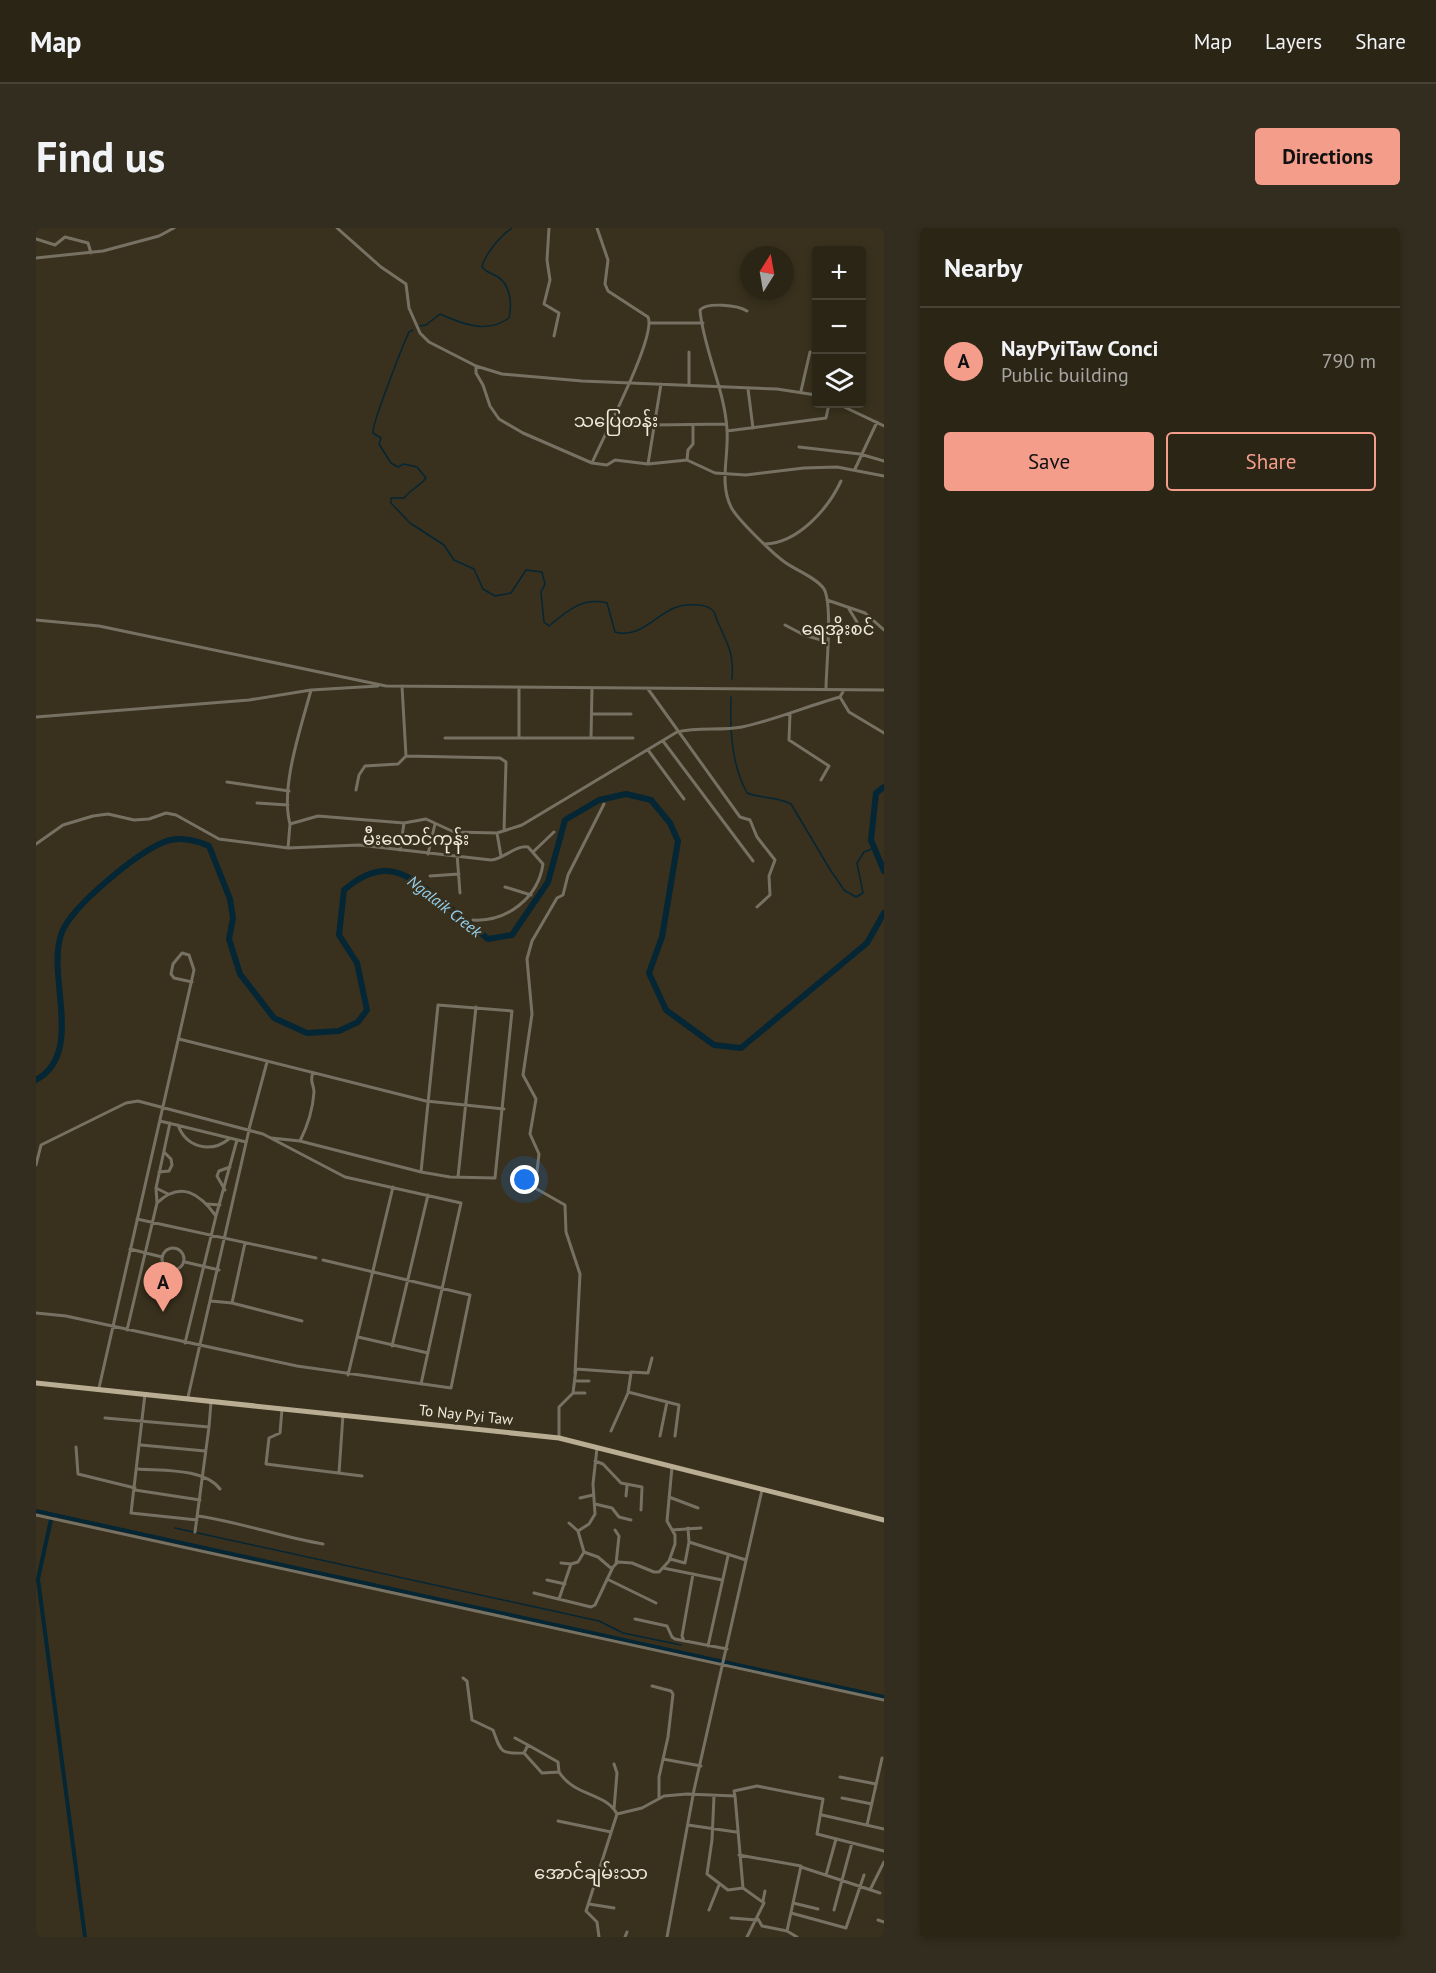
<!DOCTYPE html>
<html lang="en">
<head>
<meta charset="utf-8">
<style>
  :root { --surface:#2b2516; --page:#332d1f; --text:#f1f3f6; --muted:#a6a5a1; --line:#474235; --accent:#f49d8b }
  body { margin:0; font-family:"PT Sans","Noto Sans Myanmar",sans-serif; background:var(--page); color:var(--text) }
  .controls { position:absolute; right:18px; top:18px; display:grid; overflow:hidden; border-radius:6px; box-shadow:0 3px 9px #0003 }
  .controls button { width:54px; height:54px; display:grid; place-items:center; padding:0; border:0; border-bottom:2px solid var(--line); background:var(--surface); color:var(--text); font:30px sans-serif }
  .compass { position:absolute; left:704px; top:18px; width:54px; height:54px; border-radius:50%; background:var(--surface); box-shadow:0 3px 9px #0003; rotate:11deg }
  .you { position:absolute; left:489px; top:952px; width:21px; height:21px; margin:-15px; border:4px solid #fff; border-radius:50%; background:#1a73e8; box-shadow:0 0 0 9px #1a73e833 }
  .badge { display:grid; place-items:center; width:39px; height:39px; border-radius:50%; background:var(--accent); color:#111; font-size:20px; font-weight:700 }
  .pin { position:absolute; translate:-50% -50px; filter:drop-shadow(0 2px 3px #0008) }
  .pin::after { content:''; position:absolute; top:32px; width:21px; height:18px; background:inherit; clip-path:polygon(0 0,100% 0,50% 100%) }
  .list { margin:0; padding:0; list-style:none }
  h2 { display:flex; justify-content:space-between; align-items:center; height:78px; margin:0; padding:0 24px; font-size:26px }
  h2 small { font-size:20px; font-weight:400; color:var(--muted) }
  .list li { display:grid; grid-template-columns:39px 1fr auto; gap:18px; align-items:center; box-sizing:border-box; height:108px; padding:0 24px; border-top:2px solid var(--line) }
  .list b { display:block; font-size:22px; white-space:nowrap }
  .list p { margin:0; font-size:20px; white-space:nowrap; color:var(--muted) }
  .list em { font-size:20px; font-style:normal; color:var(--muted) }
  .actions { display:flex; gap:12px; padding:18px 24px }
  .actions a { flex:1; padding:14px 0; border:2px solid var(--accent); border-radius:6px; text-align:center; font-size:21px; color:var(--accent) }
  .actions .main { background:var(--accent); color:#111 }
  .icon { flex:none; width:33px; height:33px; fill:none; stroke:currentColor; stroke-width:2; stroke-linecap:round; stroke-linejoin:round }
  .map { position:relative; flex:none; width:848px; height:1709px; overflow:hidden; border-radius:6px }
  header { display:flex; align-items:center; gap:36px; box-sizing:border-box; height:84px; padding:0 30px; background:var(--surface); border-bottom:2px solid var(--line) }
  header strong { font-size:28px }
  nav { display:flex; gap:33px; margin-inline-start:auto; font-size:21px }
  .intro { display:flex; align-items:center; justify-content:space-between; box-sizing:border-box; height:144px; padding:0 36px }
  h1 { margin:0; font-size:42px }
  .button { padding:15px 27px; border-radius:6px; background:var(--accent); color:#111; font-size:21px; font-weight:700 }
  main { display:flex; gap:36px; padding:0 36px }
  aside { flex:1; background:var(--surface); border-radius:6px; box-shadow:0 3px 9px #0003 }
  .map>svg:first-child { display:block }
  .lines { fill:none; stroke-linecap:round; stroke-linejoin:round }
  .stream { stroke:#042635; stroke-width:1.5 }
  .canal { stroke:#042635; stroke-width:4 }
  .river { stroke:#042635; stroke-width:6 }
  .street { stroke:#767163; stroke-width:3 }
  .primary { stroke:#b9ae93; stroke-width:5 }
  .labels { text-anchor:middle; stroke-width:5; stroke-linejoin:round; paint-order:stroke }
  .street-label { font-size:15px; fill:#efeadd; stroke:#39311d }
  .water-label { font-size:16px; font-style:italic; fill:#94d1f1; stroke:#39311d }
  .quarter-label { font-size:18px; fill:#efeadd; stroke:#39311d }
</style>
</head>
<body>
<header>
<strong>Map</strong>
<nav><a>Map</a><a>Layers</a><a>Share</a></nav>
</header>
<div class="intro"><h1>Find us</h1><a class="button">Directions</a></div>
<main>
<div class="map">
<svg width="848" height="1709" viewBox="0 0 848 1709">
  <rect width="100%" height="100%" fill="#39311d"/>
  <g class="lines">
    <path class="stream" d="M 384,98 L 390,97 L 404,86 C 426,96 451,106 473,90 C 476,78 475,57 462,49 C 456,45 452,46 446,39 C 449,26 465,7 476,0
      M 377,102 L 373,104 C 367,117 335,198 337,205 L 345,210 L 343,216 L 355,235 L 362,239 L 368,236 L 381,239 L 390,250 C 383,259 376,260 368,270 L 355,270 L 355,275 L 374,295 L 408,317 L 418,332 L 438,341 L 447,361 L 459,368 L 475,365 L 490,342 L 506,344 L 509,356 L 505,364 L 508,394 L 513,398 C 531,383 546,369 571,375 L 579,404 C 603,411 619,388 638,380 C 648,376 672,374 678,384 C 680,388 681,393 683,397 C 693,418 698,427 696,451
      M 695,469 C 694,503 695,535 711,565 C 726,571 741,568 755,576 L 795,643 L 808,662 L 820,669 L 827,665 L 821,635 L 828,624 L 838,620
      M 139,1300 L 563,1393 L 587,1405 L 645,1417"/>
    <path class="canal" d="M 0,1283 L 848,1469
      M 16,1287 L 2,1351 L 49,1709"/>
    <path class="river" d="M 848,559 L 840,565 L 835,612 L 848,643
      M 0,852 C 50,824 9,747 26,704 C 37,677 101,625 128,614 C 142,608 160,612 173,618 L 194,671 L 197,690 L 193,711 L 204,746 L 238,790 L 271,805 L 303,803 L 322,794 L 331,782 L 321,735 L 303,707 L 308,662 C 347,628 370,644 405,673 C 421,685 437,698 452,711 L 476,707 L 512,654 L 529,592 L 563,572 L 590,566 L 615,572 L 634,595 L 642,613 L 626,709 L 613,745 L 630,782 L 678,817 L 705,820 L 831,715 L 848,685"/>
    <path class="street" d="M 301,0 L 345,39 L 370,56 L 373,80 L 384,105 L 393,114 L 440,138 L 466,146 L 546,153 L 741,161 L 780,167
      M 513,0 L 511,32 L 514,52 L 508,76 L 523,85 L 518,108
      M 0,11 L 19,17 L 29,9 L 52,15 L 55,25
      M 0,30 L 67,23 L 123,8 L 138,0
      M 711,83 C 702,77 671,74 664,82 C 667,120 689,162 691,202 C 693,228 683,255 695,279 C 701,291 738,327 750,335 C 760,342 781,350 788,361 C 797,377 790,440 790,461
      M 615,95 L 667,95
      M 653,124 L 653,157
      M 440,138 L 440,145 L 447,157 L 454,178 L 463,191 L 487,205 L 556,235 L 571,237 L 579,232 L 612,236 L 651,232 L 679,245 L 710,247 L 768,240 L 801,239 L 848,248
      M 712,161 L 717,200
      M 765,163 L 774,124
      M 802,176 L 848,198
      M 575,191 L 617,197 L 690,196
      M 691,203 L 790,190 L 793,176
      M 763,219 L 824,226 L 848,233
      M 651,232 L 652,222 L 657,216 L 657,198
      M 556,235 C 566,211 621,108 612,89 L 572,63 L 569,56 L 572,32 L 561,0
      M 612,236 L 625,156
      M 819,241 L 841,194
      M 729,316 C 762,315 792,281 805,253
      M 791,372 L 829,385 L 848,402
      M 813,381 L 821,394
      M 0,392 L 63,398 L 350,458 L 848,462
      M 749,397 L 768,407 L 792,414
      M 366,458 L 370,528 L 464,530 L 470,534 L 468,603
      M 483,460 L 483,510
      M 612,461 L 704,589 L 714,592 L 721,609 L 739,632 L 733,648 L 734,667 L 721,679
      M 804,469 L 813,484 L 848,505
      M 556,486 L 595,486
      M 754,486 L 753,512 L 793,538 L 785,552
      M 0,489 L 213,472 L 275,462 L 342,458
      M 409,510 L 597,510
      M 555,510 L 556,461
      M 627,513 L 717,633
      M 612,522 L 648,571
      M 191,554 L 253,563
      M 320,562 L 323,547 L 329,538 L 362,536 L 370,528
      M 221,575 L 252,577
      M 254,596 C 244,559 265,500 275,462
      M 461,605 L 465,628
      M 0,616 L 27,597 L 57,588 L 72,586 L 98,592 L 113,591 L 130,585 L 140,587 L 183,611 L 252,620 L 323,617 L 455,632 C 468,631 479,617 492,619 L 507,636 C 502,670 471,694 437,692
      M 252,620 L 254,596 L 282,588 L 368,595 L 390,591 L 418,604 L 461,605 L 486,597 L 641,504 C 663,499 685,503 706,499 C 739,492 771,478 804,469 L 808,462
      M 364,622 L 368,595
      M 497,624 L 518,604
      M 392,626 L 399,596
      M 421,626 L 424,665
      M 394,648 L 423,646
      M 469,659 L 495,667
      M 143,811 L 390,873 L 468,881
      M 124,893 L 210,914
      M 142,897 C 150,919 174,926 193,911
      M 213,901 L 231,834
      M 235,910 L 264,913 L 385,944 L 414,949 L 459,950 L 476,783 L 402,777 L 385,944
      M 264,913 C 271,899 277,880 278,864 C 278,856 273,853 277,845
      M 0,937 L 5,917 L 90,875 L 102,873 L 227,906 L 309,949 L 425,975 L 385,1156
      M 123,944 L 133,943 L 136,937 L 135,931 L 128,924
      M 422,949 L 440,779
      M 120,960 L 132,966
      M 189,962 L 181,948 L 183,943 L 194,939
      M 121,975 L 120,960 L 134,895
      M 171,976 L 184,977
      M 180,988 L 201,912
      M 101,991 L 280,1030
      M126 1031a11 11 0 1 1 22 0a11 11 0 1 1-22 0Z
      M 94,1021 L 126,1029
      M 149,1034 L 183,1042
      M 175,1073 L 196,1075 L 266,1093
      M 196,1075 L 209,1015
      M 0,1085 L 30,1088 L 261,1138 L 415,1160 L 434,1067 L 287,1032
      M 91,1102 L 121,975 C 145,952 164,966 180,988 L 149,1115
      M 322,1109 L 392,1125
      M 356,1118 L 392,967
      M 595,1144 L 612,1145 L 616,1130
      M 539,1145 L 544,1046 L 530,1004 L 529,977 L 499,960 L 503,926 L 494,906 L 500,871 L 487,847 L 496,786 L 491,731 L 496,713 L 521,670 L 527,667 L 532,647 L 568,576
      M 312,1147 L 357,959
      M 539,1153 L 553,1153
      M 63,1160 L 158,742 L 153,727 L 146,725 L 137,736 L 135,746 L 138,750 L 156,754
      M 592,1164 L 643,1177 L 639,1208
      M 537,1165 L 549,1165
      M 109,1166 L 95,1285 L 161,1292
      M 152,1169 L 213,902
      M 246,1181 L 244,1205 L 233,1210 L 230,1236 L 326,1248
      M 69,1190 L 173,1199 L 159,1304
      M 173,1199 L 175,1174
      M 624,1208 L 631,1174
      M 523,1210 L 523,1179 L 537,1165 L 540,1141 L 595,1145 L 592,1165 L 575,1203
      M 105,1217 L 169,1223
      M 40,1219 L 42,1246 L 99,1260
      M 559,1233 L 567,1236 L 585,1255 L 606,1259 L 605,1282
      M 102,1241 C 127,1243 168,1240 184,1261
      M 303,1245 L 307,1187
      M 99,1262 L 164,1272
      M 590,1268 L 591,1258
      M 633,1269 L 662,1280
      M 544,1270 L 557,1267
      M 559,1276 L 576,1280 L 583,1289 L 595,1292
      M 0,1287 L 848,1472
      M 162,1288 C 204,1294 245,1309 287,1316
      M 533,1295 L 542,1303
      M 579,1302 L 583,1308 L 580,1336
      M 636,1302 L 665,1300
      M 653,1314 L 710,1332
      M 548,1324 L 562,1329 L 576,1341
      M 634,1331 L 649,1335 L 653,1314 L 652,1300
      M 525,1335 L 535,1336
      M 627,1340 L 686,1352
      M 571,1351 L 620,1375
      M 511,1352 L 529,1356
      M 498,1365 L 555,1379 L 559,1377 L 577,1339 L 582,1334 L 596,1335 L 618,1344 L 623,1344 L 633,1333 L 639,1316 L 639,1307 L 631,1293 L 636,1239
      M 523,1371 L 535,1336 L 542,1334 L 548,1324 L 542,1303 L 553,1296 L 559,1286 L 557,1256 L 561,1220
      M 599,1391 L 631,1398 L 636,1409 L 639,1411 L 691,1421
      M 648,1413 L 646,1408 L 657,1346
      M 672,1418 L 692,1328
      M 427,1450 L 431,1453 L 436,1492 L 457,1502 C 465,1524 464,1526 488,1525 L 506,1545 L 523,1544 C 539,1569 569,1564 581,1586
      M 616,1458 L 635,1463 L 637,1466 L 632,1509 L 623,1549 L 623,1569
      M 479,1510 L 492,1517 L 488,1525
      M 492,1517 L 522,1534 L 523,1544
      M 627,1531 L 665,1538
      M 804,1549 L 840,1556
      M 678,1568 L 676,1612 L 671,1646 L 692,1662 L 707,1660
      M 699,1568 L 698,1563 L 721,1558 L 787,1571 L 781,1606 L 848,1623
      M 806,1570 L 836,1576
      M 578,1581 L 581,1545 L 578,1536
      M 786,1587 L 848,1601
      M 522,1593 L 575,1604
      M 652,1597 L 700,1604
      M 831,1597 L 846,1530
      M 703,1627 L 765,1638 L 751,1703
      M 765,1639 L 844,1665
      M 790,1647 L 800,1611
      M 834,1662 L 848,1634
      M 727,1673 L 729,1663
      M 757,1675 L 782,1681
      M 553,1676 L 578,1680
      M 673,1682 L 683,1657
      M 798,1682 L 816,1615
      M 755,1685 L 810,1700 L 828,1647
      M 695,1690 L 721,1692
      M 722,1691 L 726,1698 L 751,1703 L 761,1709
      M 842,1692 L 848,1694
      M 563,1709 L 561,1694 L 550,1683 L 581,1586 L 606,1580 L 628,1568 L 651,1566 L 699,1568 L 707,1660 L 728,1675 L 711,1709
      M 589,1709 L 591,1704
      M 631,1709 L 658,1562 L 726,1262"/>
    <path class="primary" d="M 0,1155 L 523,1210 L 848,1292"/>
  </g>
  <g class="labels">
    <g class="street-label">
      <text transform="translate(430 1187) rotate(6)" y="5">To Nay Pyi Taw</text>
    </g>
    <g class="water-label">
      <text transform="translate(409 678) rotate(38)" y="6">Ngalaik Creek</text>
    </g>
    <g class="quarter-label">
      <text x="580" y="199">သပြေတန်း</text>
      <text x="802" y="407">ရေအိုးစင်</text>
      <text x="380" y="617">မီးလောင်ကုန်း</text>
      <text x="555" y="1651">အောင်ချမ်းသာ</text>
    </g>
  </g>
</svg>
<div class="controls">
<button>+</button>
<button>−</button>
<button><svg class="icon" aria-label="layers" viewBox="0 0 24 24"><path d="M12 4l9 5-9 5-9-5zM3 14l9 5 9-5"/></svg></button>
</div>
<svg class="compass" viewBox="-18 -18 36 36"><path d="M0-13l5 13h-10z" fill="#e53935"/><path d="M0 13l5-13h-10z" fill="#a6a5a1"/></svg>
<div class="you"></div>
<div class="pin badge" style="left:127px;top:1084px">A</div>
</div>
<aside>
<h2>Nearby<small></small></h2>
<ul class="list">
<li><span class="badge">A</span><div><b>NayPyiTaw Conci</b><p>Public building</p></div><em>790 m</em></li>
</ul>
<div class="actions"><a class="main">Save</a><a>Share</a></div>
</aside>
</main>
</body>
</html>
